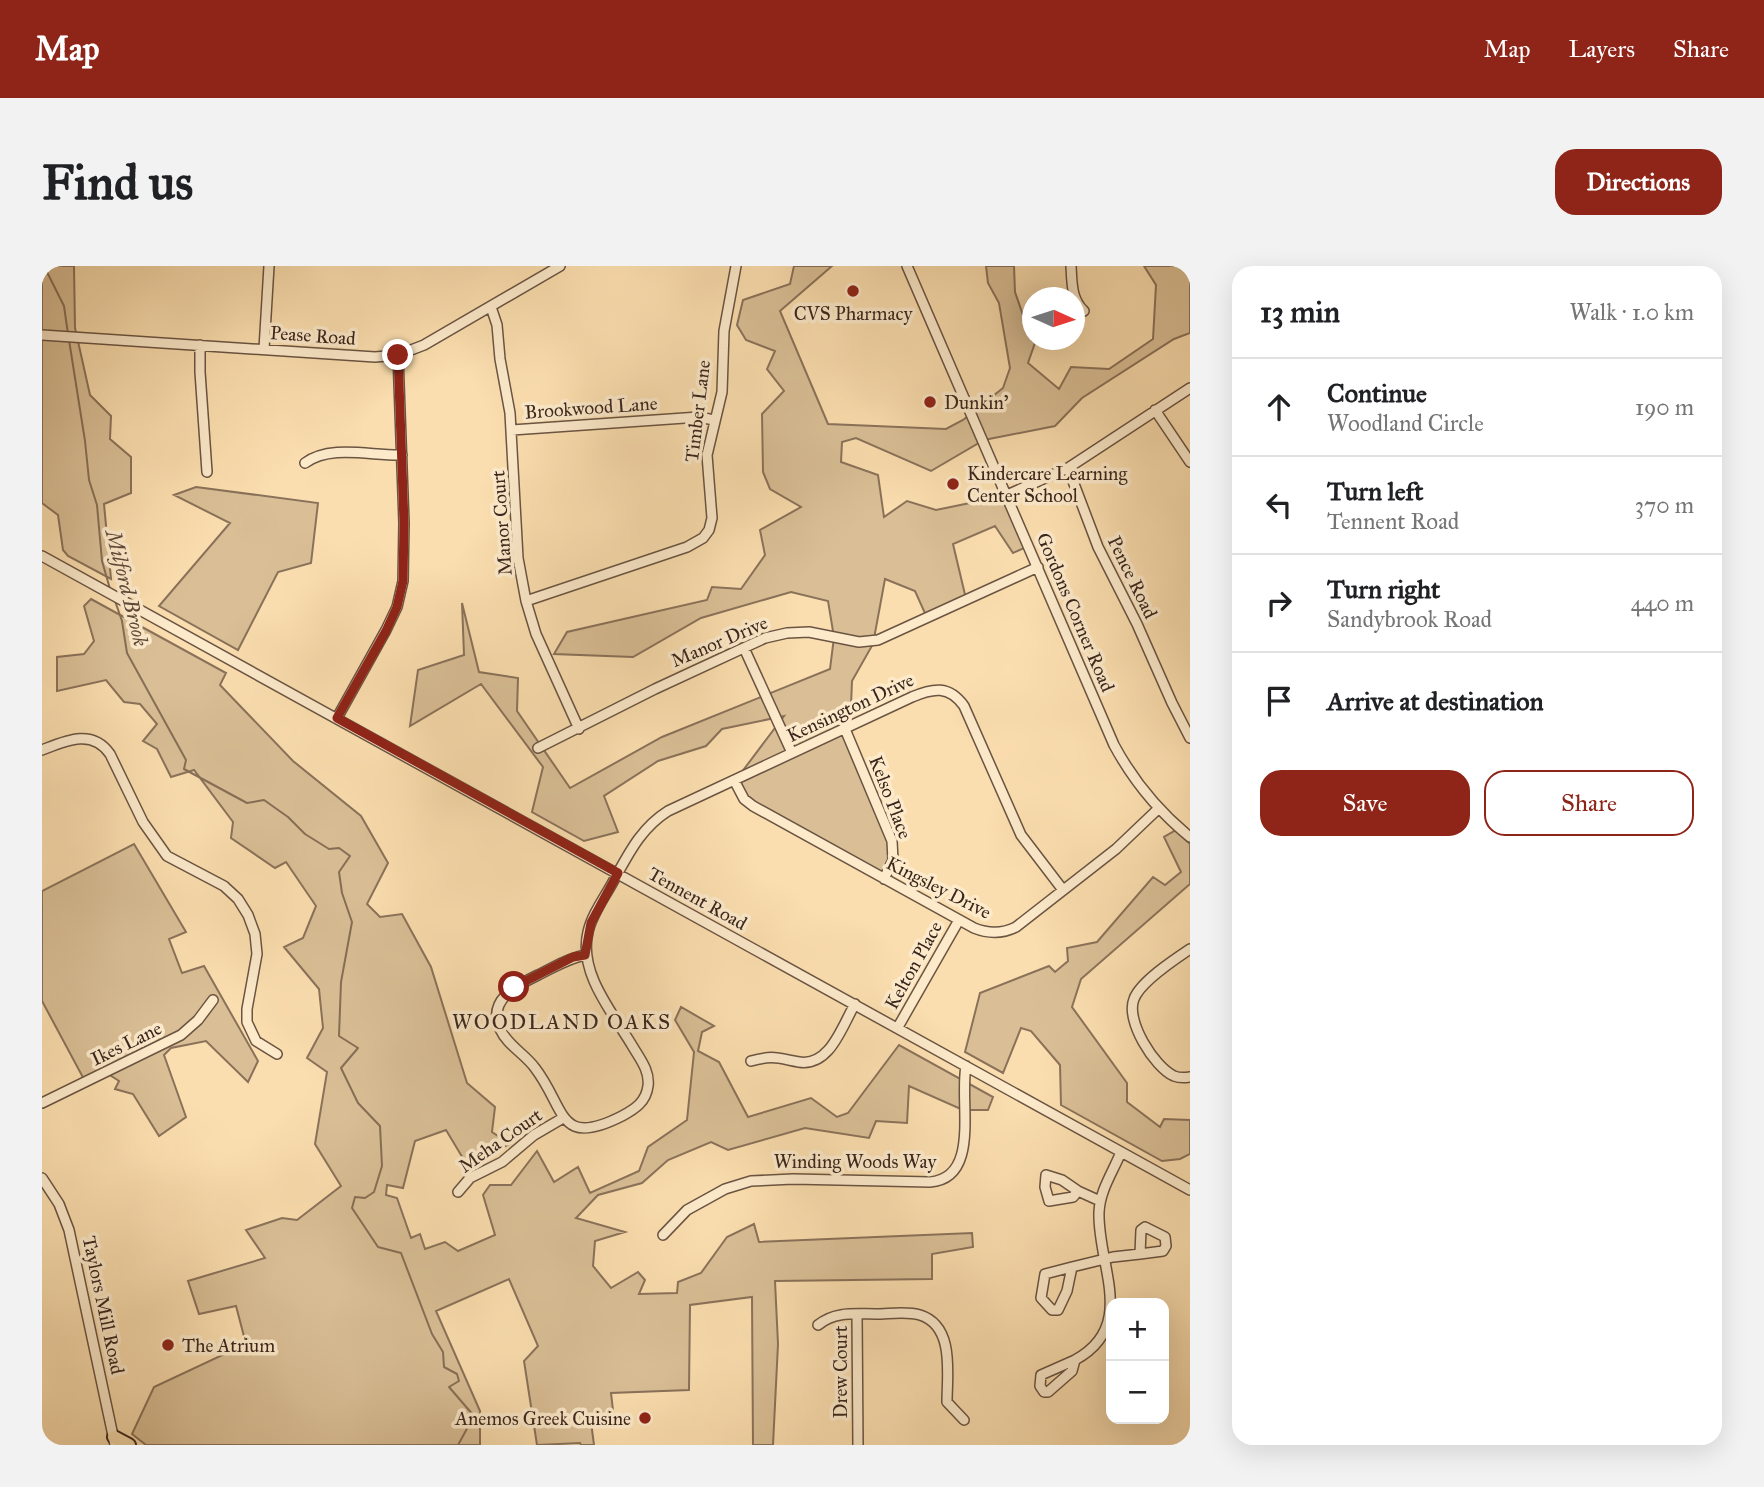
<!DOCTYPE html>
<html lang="en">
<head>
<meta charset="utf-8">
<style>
  :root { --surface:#fff; --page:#f2f2f2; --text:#202124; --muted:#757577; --line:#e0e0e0; --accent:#8f2418 }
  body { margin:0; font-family:"IM FELL Great Primer",serif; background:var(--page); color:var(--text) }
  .controls { position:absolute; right:21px; bottom:21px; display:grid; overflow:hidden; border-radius:14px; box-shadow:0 7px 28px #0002 }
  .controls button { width:63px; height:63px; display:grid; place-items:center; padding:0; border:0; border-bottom:2px solid var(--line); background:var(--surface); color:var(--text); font:35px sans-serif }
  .compass { position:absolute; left:980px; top:21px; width:63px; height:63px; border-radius:50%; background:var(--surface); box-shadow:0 7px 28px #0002; rotate:93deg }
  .stop { position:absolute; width:21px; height:21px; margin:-16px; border:5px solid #8f2418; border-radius:50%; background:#fff }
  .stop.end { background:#8f2418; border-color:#fff; box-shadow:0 2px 7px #0008 }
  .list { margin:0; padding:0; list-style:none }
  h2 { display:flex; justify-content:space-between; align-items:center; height:91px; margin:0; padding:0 28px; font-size:30px }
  h2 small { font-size:23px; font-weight:400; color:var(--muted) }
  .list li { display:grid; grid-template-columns:46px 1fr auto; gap:21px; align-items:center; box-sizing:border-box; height:98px; padding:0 28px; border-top:2px solid var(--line) }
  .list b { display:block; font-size:26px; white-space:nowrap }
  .list p { margin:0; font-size:23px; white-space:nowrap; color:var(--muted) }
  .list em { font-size:23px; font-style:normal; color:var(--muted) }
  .actions { display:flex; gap:14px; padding:21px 28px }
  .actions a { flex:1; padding:16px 0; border:2px solid var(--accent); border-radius:21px; text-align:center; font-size:24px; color:var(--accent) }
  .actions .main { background:var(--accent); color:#fff }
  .icon { flex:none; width:38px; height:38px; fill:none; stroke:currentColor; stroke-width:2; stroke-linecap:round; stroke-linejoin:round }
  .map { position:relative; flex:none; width:1148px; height:1179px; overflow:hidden; border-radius:21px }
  header { display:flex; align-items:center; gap:42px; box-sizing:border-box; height:98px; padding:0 35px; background:var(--accent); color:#fff }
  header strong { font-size:33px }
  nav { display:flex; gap:38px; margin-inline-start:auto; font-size:24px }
  .intro { display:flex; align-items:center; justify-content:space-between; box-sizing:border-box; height:168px; padding:0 42px }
  h1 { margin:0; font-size:49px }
  .button { padding:18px 32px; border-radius:21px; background:var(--accent); color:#fff; font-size:24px; font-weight:700 }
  main { display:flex; gap:42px; padding:0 42px }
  aside { flex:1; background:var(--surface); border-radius:21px; box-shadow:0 7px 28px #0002 }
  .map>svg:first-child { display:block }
  .green { fill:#dabf96; stroke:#8a725a; stroke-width:2 }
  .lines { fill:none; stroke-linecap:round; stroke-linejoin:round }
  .stream { stroke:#866f57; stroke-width:2 }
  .minor-casing { stroke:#6a5442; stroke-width:12 }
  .highway-casing { stroke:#3a261d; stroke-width:16 }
  .minor { stroke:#fceacb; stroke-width:9 }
  .highway { stroke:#fbdeaf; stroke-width:12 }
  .route { stroke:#8f2418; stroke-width:9 }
  .poi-dot { fill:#8f2418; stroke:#fceacb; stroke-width:2.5 }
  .labels { text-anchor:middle; stroke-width:7; stroke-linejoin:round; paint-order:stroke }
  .poi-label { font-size:19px; fill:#3a261d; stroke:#fceacb; text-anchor:start }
  .street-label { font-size:19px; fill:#3a261d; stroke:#fceacb }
  .water-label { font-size:21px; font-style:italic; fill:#604a3a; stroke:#fceacb }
  .neighbourhood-label { font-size:21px; letter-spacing:2px; fill:#3a261d; stroke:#fceacb }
</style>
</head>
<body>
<header>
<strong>Map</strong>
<nav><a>Map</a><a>Layers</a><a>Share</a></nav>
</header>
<div class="intro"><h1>Find us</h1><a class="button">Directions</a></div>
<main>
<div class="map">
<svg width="1148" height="1179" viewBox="0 0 1148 1179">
  <rect width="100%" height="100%" fill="#fbdeaf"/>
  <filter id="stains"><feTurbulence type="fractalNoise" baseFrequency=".00286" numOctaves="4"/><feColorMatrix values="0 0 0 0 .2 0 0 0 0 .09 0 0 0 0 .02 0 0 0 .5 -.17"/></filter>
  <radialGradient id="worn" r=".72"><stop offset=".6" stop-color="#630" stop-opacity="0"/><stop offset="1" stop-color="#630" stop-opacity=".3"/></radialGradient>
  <path class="green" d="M 0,0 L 32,0 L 33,62 L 48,129 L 69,150 L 68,173 L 89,191 L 89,227 L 62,238 L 69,313 L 26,290 L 21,284 L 16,249 L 0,237 Z
    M 752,0 L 790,0 L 738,45 L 786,158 L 904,163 L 921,154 L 961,122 L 968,102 L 957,37 L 946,17 L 944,0 L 972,0 L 973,26 L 981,49 L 990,53 L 990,74 L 994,74 L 986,97 L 1017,123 L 1029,101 L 1067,103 L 1111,73 L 1114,19 L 1102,0 L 1141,0 L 1148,10 L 1148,67 L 1132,73 L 1040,132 L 1013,160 L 942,174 L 889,205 L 814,172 L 800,176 L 799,196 L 836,209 L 842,251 L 865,235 L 894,244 L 967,229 L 989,279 L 971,287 L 953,260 L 911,278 L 925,337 L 886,354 L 873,325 L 843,313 L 831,378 L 810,415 L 808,464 L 854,582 L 845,615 L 701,531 L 693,515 L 742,450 L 680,463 L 664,480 L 616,495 L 562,530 L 576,566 L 542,575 L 490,546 L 501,501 L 439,418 L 368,460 L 376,404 L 422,389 L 420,337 L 437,406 L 476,412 L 475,445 L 528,522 L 620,471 L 788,403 L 792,371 L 786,335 L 749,326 L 659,352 L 591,391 L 512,388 L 525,366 L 665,334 L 670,321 L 699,323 L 723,289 L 718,264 L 759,241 L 728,223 L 721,206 L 720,148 L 742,125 L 725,103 L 733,85 L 704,74 L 695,59 L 701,34 L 748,18 Z
    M 154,221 L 276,237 L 269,297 L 236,306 L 196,384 L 117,340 L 188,257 L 132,229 Z
    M 49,333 L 184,407 L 178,419 L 251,495 L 319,550 L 346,597 L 325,638 L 338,651 L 360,648 L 389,701 L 425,817 L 453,841 L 450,866 L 468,878 L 425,899 L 404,864 L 373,875 L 361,922 L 345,919 L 344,929 L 355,932 L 369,972 L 378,968 L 383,983 L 403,976 L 416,985 L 453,969 L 441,929 L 448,919 L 469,919 L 495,885 L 512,916 L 536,901 L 548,927 L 597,905 L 606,881 L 645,854 L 652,786 L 633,754 L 639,741 L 672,760 L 660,766 L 656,785 L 677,796 L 706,851 L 769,832 L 795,851 L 806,847 L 857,779 L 951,831 L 946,844 L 921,844 L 867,820 L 865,857 L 834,855 L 827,872 L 763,862 L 686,884 L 669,876 L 626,894 L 600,917 L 556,929 L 534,952 L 583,966 L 553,975 L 551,1000 L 569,1022 L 596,1006 L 603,1014 L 597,1028 L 635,1027 L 636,1016 L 659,1007 L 685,971 L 712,958 L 717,976 L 930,967 L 931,981 L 890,988 L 890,1013 L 733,1015 L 736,1078 L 731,1179 L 711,1179 L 710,1031 L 648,1039 L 647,1124 L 569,1127 L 572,1153 L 549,1156 L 552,1179 L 539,1179 L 538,1177 L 495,1179 L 482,1095 L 496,1080 L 467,1013 L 394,1045 L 438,1145 L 438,1179 L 104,1179 L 90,1168 L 112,1121 L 204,1078 L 194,1040 L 157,1048 L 146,1015 L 223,992 L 204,964 L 240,952 L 255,954 L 299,920 L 273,878 L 285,806 L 265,792 L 281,762 L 277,723 L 242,681 L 261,672 L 274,640 L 244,596 L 233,602 L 189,572 L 191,556 L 152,504 L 129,511 L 115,483 L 101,475 L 115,458 L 98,438 L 82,436 L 64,414 L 15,425 L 15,391 L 42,388 L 52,375 L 42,340 Z
    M 1134,564 L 1148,578 L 1148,618 L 1039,713 L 1030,741 L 1085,817 L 1085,836 L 1118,861 L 1122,853 L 1148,854 L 1148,888 L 1138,893 L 1120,895 L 1019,839 L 1018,799 L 989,765 L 979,762 L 961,807 L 923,786 L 938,727 L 1007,700 L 1013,706 L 1026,695 L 1025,682 L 1055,676 L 1111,611 L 1123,619 L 1139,606 L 1122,571 Z
    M 92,578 L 144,666 L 127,673 L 140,707 L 162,700 L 216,795 L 206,816 L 164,775 L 129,782 L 122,789 L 144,851 L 117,870 L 91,828 L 73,823 L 77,815 L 66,808 L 45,819 L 0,735 L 0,625 Z"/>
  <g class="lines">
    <path class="stream" d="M 2,0 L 22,40 L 26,68
      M 27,74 L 43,175 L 47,214 L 55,239 L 60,295 L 68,323
      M 73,335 L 80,355 L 85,387 L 144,494 L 142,503 L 205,537 L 222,534 L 246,551 L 263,568 L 287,583 L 297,582 L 308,590 L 297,606 L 300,627 L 310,656 L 299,716 L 297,770 L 316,782 L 299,802 L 316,837 L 338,860 L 340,900 L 332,926 L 323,932 L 313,931 L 310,942 L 336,981 L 359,987 L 390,1068 L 401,1086 L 402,1101 L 415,1108 L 417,1115 L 407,1121 L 432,1150 L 416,1179"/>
    <defs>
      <path id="minor" d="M 865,0 L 1072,479 C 1092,516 1116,545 1148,571
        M 1029,0 C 1030,16 1029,33 1042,45
        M 449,41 L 455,59 L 458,93 L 468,147 L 476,292 L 484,335 L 494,368 L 537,463
        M 0,69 L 333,91 L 356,89 L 382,79 L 518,0
        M 158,79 L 158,106 L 165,206
        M 222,83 L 227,0
        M 1113,144 L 1148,196
        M 470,164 L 657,151 L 672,154
        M 263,197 C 289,178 329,190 360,189
        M 1026,202 L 1056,281 L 1095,358 L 1130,437 L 1148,472
        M 965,229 L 1026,202 L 1148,122
        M 0,290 L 1148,924
        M 484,335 L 645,281 L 661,272 L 667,264 L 670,252 L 665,189 L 680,126 L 682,65 L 694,0
        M 702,382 L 750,487
        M 295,452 L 344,364 L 355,341 L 361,315 L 362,257 L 356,89
        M 803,463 L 850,575 L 851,594 L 842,613
        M 496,482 L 613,423 L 723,372 L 745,367 L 767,366 L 817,376 L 836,374 L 996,301
        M 0,484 C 23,475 50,462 68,488 L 101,556 L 125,590 L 182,620 L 196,633 L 206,649 L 213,668 L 215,688 L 205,743 L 205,756 L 214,775 L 235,788
        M 692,514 L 702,533 L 711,540 L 932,662 C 947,668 960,668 974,661 L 1074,583 L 1116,543
        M 1148,683 C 1133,693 1098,716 1092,733 C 1083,754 1112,801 1132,810 C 1137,812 1142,812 1148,811
        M 543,689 C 527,692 514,700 500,707 C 478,718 444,732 458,763 C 465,779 483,788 493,802 C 524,842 515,883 580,850 C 593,843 604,836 606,820 C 608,805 598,793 591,781 C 571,747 536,707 546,666 C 550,648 563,631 572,614 C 587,587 599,562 626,545 L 870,431 C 891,422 907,419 922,440 L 979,569 L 1021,624
        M 856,761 L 917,654
        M 709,795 C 731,789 735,792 757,796 C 788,801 800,760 813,738
        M 0,837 L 139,769 L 156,754 L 171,734
        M 1004,909 L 1020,914 L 1036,925 L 1031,931 L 1007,935 L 1003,921 Z
        M 0,912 L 17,938 L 27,964 L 73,1179
        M 1036,925 L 1058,935
        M 416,926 L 428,912 L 460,896 L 492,869 L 521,852
        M 1103,961 L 1123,971 L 1124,980 L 1121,985 L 1098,988 L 1099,964 Z
        M 621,969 L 645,944 L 683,923 L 709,915 L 751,913 L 888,916 C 939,912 917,836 924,800
        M 1030,1001 L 1025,1025 L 1016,1044 L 1010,1044 L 999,1032 L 1003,1008 Z
        M 1030,1001 L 1071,991 L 1098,988
        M 815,1048 L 816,1179
        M 776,1059 C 793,1045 813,1048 834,1048 C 847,1048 865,1045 878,1049 C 913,1060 905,1108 905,1136 L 922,1154
        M 1033,1094 C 1096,1060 1055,999 1057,946 C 1058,924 1071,906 1079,886
        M 1033,1094 L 1030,1105 L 1006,1126 L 1002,1126 L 998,1120 L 999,1109 Z"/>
      <path id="highway" d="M 72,1171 L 87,1179"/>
    </defs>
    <use href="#minor" class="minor-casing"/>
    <use href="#highway" class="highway-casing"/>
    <use href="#minor" class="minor"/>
    <use href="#highway" class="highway"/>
  </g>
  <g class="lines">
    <path class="route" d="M 356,89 L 362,257 L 361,315 L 355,341 L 344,365 L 295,452 L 576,607 L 549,657 L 543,689 L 531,691 L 472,721"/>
  </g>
  <g class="poi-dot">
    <circle cx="811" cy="25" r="7"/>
    <circle cx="888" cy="136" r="7"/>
    <circle cx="911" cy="218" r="7"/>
    <circle cx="126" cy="1079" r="7"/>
    <circle cx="603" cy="1152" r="7"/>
  </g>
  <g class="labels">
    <g class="poi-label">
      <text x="811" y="54" text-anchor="middle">CVS Pharmacy</text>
      <text x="902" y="143">Dunkin'</text>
      <text x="925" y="214">Kindercare Learning<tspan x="925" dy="22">Center School</tspan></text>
      <text x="140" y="1086">The Atrium</text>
      <text x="589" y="1159" text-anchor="end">Anemos Greek Cuisine</text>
    </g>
    <g class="street-label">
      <text transform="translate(271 69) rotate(4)" y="7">Pease Road</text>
      <text transform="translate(549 141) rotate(-4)" y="7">Brookwood Lane</text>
      <text transform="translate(655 145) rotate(-83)" y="7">Timber Lane</text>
      <text transform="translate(459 257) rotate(-94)" y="7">Manor Court</text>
      <text transform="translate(1091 311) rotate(64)" y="7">Pence Road</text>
      <text transform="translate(1034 346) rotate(67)" y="7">Gordons Corner Road</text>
      <text transform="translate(677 375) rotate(-23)" y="7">Manor Drive</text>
      <text transform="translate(808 441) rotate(-25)" y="7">Kensington Drive</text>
      <text transform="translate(849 531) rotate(69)" y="7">Kelso Place</text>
      <text transform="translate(897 621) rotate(27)" y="7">Kingsley Drive</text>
      <text transform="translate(656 632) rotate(29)" y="7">Tennent Road</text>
      <text transform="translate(871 699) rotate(-61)" y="7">Kelton Place</text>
      <text transform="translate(84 777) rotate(-26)" y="7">Ikes Lane</text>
      <text transform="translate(458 874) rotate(-35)" y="7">Meha Court</text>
      <text x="813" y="902">Winding Woods Way</text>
      <text transform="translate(62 1039) rotate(78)" y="7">Taylors Mill Road</text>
      <text transform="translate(798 1106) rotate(-90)" y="7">Drew Court</text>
    </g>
    <g class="water-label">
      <text transform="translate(85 322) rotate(76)" y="7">Milford Brook</text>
    </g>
    <g class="neighbourhood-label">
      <text x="520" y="763">WOODLAND OAKS</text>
    </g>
  </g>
  <rect width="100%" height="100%" filter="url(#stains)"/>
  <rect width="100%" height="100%" fill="url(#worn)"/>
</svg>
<div class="controls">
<button>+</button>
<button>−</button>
</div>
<svg class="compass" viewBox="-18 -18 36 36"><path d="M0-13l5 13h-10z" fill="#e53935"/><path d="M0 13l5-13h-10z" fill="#757577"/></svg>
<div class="stop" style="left:472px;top:721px"></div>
<div class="stop end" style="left:356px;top:89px"></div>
</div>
<aside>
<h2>13 min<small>Walk · 1.0 km</small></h2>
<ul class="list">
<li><svg class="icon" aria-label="ahead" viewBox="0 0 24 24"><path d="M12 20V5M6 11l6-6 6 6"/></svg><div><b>Continue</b><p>Woodland Circle</p></div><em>190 m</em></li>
<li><svg class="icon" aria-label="left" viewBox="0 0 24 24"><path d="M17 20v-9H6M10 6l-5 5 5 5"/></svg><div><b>Turn left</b><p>Tennent Road</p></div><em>370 m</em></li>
<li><svg class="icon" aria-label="right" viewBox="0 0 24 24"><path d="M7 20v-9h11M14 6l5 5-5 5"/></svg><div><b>Turn right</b><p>Sandybrook Road</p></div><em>440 m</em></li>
<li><svg class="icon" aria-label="arrive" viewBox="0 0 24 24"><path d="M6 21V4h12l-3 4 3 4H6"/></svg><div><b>Arrive at destination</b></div></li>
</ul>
<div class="actions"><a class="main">Save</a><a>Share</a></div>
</aside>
</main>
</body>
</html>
